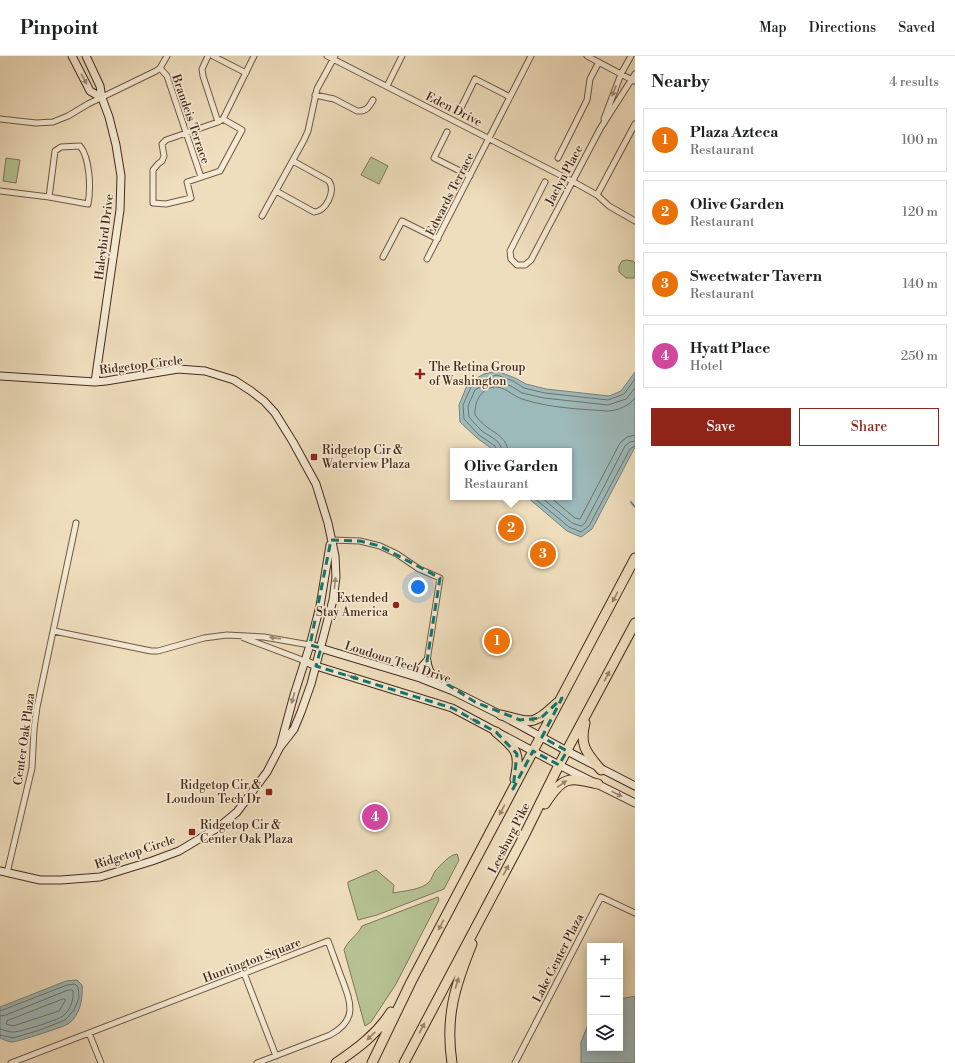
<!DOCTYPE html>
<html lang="en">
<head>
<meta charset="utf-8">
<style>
  :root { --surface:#fff; --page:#f6f6f6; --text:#202124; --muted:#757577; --line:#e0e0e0; --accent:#8f2418 }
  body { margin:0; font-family:"Libre Bodoni",serif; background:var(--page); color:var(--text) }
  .controls { position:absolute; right:12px; bottom:12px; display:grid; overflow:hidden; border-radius:0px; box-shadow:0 2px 10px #0003 }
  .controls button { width:36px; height:36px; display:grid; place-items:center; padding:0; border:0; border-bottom:1px solid var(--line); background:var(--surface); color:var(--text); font:20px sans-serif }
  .you { position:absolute; left:418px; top:531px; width:14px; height:14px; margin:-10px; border:3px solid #fff; border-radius:50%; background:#1a73e8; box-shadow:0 0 0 6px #1a73e833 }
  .badge { display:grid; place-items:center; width:26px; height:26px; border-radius:50%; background:var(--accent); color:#fff; font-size:13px; font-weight:700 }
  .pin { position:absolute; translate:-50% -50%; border:2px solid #fff; box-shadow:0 1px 4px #0006 }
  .popup { position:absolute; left:450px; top:392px; width:122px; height:52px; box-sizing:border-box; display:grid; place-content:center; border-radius:0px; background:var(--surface); filter:drop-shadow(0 1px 3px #0005); font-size:13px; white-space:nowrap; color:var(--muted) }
  .popup b { font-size:15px; color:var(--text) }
  .popup::after { content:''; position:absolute; left:50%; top:100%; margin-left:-8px; border:8px solid transparent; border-top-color:var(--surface) }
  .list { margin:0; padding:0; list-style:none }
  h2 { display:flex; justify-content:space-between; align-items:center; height:52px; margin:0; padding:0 16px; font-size:17px }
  h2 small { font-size:13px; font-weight:400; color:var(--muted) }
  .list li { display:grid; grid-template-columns:26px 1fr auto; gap:12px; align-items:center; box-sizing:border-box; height:64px; margin:0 8px 8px; padding:0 8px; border:1px solid var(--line); border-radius:0px }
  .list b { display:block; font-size:15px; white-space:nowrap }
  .list p { margin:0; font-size:13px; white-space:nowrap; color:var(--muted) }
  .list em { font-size:13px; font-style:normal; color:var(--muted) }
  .actions { display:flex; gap:8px; padding:12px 16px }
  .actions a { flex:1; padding:9px 0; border:1px solid var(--accent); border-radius:0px; text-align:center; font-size:14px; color:var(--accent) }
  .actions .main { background:var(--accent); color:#fff }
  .icon { flex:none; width:22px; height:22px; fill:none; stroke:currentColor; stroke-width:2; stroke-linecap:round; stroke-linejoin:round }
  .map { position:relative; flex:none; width:635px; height:1007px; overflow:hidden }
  header { display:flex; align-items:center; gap:24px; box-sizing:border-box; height:56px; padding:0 20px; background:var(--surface); border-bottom:1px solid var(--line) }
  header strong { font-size:19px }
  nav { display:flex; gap:22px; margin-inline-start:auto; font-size:14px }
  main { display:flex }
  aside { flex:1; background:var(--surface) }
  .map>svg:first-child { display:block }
  .green { fill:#b6c293; stroke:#7e7658 }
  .water { fill:#9dbabb; stroke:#7a807c }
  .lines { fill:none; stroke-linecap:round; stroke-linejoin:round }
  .shore { stroke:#72726c; stroke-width:1 }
  .stream { stroke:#7a807c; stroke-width:2 }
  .street-casing { stroke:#705745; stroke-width:7 }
  .secondary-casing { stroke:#462a1d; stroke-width:9 }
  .highway-casing { stroke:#462a1d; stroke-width:11 }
  .street { stroke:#f5ead4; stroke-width:5 }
  .secondary { stroke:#f5ead4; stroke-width:7 }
  .highway { stroke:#efdebd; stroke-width:9 }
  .oneway { fill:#9e8a78 }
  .oneway2 { fill:#9a846d }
  .marked { fill:none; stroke:#0f766e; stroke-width:3; stroke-dasharray:8 5; stroke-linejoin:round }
  .poi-dot { fill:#8f2418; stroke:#f5ead4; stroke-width:1.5 }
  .labels { text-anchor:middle; stroke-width:3.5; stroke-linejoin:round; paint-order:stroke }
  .street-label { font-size:12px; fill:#462a1d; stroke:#f5ead4 }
  .poi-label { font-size:12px; fill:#462a1d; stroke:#f5ead4; text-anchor:start }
</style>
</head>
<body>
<header>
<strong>Pinpoint</strong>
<nav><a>Map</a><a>Directions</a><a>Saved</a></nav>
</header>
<main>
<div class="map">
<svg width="635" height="1007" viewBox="0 0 635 1007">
  <rect width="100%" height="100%" fill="#efdebd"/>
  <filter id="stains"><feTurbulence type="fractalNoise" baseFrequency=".005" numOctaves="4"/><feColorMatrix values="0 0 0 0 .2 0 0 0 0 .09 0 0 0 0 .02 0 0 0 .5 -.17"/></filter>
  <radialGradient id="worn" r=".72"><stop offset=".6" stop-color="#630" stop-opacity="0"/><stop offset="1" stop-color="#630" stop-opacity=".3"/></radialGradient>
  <path class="green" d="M 371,101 L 388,110 L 379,128 L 361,119 Z
    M 6,102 L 20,104 L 16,127 L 3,125 Z
    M 626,204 L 633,205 L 635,207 L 635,222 L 626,222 L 619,216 L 619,210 L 622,205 Z
    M 457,798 L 459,804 L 444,833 L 377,859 L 358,864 L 348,829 L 348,826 L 376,814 L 394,829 L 393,837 C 402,835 422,834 429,826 C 432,823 433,818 435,815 C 441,809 449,799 457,798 Z
    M 438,841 L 439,844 L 396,928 L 371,966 L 365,970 L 344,894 C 347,885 358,879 362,870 Z"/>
  <path class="water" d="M 497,315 L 515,322 L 526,328 L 546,333 L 609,340 L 621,335 L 635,316 L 635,391 L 592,473 L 581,481 L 567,475 L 527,441 L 569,441 L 569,395 L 495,395 L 477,382 L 460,366 L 459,349 L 468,327 L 484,318 Z
    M 77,924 L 82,929 C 83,943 80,960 68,968 C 63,971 17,986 12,986 C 8,986 3,983 0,982 L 0,951 L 66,925 Z
    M 635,940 L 635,1007 L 581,1007 L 581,986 L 590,964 L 590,992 L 620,992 L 620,943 Z"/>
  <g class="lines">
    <path class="shore" d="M 497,395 L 495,390 L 479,379 L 464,363 L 463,349 L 471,331 L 486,322 L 497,319 L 513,325 L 524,332 L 545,337 L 608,344 L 624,338 L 635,323
      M 502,395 C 501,384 490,381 482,375 C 478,371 473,366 469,361 L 468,350 L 475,334 L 488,326 L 496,325 L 511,330 L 522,337 L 544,342 L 608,349 L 626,343 L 635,332
      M 508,395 C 507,382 496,378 487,371 C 482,367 478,363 475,359 C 474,347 480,333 494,331 C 504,330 513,340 522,343 C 549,352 579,353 607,355 C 617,355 629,350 635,342
      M 533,441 L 569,471 L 581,476 L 589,470 L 630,393 L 635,390
      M 541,441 L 572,467 L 581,470 L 585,467 L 625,390 L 630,386 L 635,385
      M 550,441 L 575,462 L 580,463 L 620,387 L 627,381 L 635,379
      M 63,943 L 65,943 L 65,945 L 59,955 L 13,970 L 6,968 L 7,965 Z
      M 0,955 L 67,929 L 75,928 L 78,931 L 79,942 L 74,954 L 65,964 L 40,974 L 13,982 L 0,979
      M 0,960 L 6,959 L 68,934 L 72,934 L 73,935 C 74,944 70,955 63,960 C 58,964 18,977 12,976 C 8,976 4,974 0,973"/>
    <path class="stream" d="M 631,446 L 635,451"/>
    <defs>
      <path id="street" d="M 208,0 L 202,13 L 203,20 L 218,66
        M 213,0 L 246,17
        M 327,0 L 572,125 L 597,139 L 609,150 L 635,165
        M 587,0 L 634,25
        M 160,12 L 167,20 L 201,121
        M 387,30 L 402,0
        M 315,39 L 334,43 L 357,55 C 366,56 369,51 373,44
        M 460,54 L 475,23 L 510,41
        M 0,63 L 36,67 L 53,66 L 68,60 L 88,48 L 156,15 L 160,12 L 167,0
        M 223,63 L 242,74 L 220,115 L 187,126 L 191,142 L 166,148 L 153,147 L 153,114 L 158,108 L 162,105 L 164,100 L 162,88 L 166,84 L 218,66 L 223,63 L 254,0
        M 604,63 L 621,18 L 631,0
        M 447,76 L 434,102 L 470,120
        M 558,102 L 587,44 L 590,23 L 599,6
        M 545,126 L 510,195 L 511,203 L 517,209 L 525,209 L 531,204 L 600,73 L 635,18
        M 0,135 L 49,141 L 88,148 C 91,132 90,102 80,90 L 61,91 L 55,95 L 49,141
        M 276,135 L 314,156 C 326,155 336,136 329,125 L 293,105
        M 597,139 L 635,68
        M 262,160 L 304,84 L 308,75 L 317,33 L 335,0
        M 383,201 L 402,165 L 438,183
        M 427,203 L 531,0
        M 331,484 L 360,485 L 380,490 L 397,498 L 419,513 L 440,522 L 427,605
        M 54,575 L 151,595 L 158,595 L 204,582 L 227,579 L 264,581 L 310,589
        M 244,582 L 305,605
        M 7,817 L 32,712 L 34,673 L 37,651 L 76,467
        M 244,917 L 276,1000
        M 89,977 L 101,1007
        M 11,1007 L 328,885 C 333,898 337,910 342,923 C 351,947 358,964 330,979 L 257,1007
        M 515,1007 L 601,841 L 635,857"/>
      <path id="secondary" d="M 72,0 L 90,35 L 102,42
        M 86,0 L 100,30 L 102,42 L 109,61 L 116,89 L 121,120 L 120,154 L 95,326
        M 0,320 L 95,326 L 106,325 L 178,313 L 205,315 L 234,324 L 251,335 L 264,345 L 275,357 L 293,386 L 316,428 L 328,467 L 335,500 L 336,521 L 333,544 L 311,628 L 301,656 L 294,673 L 280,691
        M 310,589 L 420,622 L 453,635 L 501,659 L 567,695 L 635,730
        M 305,605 L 316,610 L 452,652 L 559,709 L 635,747
        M 427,605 C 429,619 434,621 445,629
        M 405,617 L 420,613 L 427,605
        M 0,815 L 40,824 L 61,824 L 100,821 L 152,805 L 179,795 L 219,771 L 237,756 L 267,716 L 280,691 L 294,639 L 310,589 L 320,550 L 330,489"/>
      <path id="highway" d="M 501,659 C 532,667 533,670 557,647
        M 585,667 C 579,690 587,697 601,714
        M 496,676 C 516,693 521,696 515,723
        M 545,748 C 563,720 568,721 598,728
        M 336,1007 C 357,993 377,978 391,956
        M 372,1007 L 411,926 L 635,502
        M 404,1007 L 523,782 L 559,709 L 635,567
        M 452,1007 C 445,961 455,930 472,888"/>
    </defs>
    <use href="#street" class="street-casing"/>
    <use href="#secondary" class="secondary-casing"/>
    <use href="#highway" class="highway-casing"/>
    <use href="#street" class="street"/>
    <use href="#secondary" class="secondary"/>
    <use href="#highway" class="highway"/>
  </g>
  <defs><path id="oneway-solid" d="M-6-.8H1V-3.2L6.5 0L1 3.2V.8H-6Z"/></defs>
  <g class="oneway">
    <use href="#oneway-solid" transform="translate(84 23) rotate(62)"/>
    <use href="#oneway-solid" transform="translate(614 35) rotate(111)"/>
    <use href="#oneway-solid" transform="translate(335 527) rotate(-84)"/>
    <use href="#oneway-solid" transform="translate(275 582) rotate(-172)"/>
    <use href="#oneway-solid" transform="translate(353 621) rotate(17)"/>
    <use href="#oneway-solid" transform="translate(293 642) rotate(106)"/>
    <use href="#oneway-solid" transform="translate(475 665) rotate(28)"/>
    <use href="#oneway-solid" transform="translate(617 738) rotate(27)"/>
  </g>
  <g class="oneway2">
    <use href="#oneway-solid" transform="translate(615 541) rotate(118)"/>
    <use href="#oneway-solid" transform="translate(607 620) rotate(-62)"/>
    <use href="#oneway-solid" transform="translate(535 663) rotate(166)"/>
    <use href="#oneway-solid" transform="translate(562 728) rotate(-34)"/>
    <use href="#oneway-solid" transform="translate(502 754) rotate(118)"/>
    <use href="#oneway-solid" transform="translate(506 814) rotate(-62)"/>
    <use href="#oneway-solid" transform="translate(441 869) rotate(118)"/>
    <use href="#oneway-solid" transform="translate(457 927) rotate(-73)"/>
    <use href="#oneway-solid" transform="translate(422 972) rotate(-62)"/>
    <use href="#oneway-solid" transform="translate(371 980) rotate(136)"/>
  </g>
  <path class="marked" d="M 331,484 L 360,485 L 380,490 L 440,522 L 427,605 L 431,618 L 475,646 L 520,664 L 541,662 L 562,642 L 542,681 L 567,695 L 559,709 L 533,695 L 513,733 L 517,698 L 496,676 L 452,652 L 316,610 L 321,592 L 310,589 Z"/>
  <g class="poi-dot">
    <path d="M418 312h4v4h4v4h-4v4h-4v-4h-4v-4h4z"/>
    <rect x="310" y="397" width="8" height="8" rx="2"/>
    <circle cx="396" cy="549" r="4"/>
    <rect x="265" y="732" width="8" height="8" rx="2"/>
    <rect x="188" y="772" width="8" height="8" rx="2"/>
  </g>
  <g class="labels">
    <g class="street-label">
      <text transform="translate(454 53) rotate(27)" y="4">Eden Drive</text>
      <text transform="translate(191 63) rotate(71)" y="4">Brandeis Terrace</text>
      <text transform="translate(564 119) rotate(-62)" y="4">Jaclyn Place</text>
      <text transform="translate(450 138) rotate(-63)" y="4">Edwards Terrace</text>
      <text transform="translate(104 181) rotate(-83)" y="4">Haleybird Drive</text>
      <text transform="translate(141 309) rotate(-7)" y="4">Ridgetop Circle</text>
      <text transform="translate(398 606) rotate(18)" y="4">Loudoun Tech Drive</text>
      <text transform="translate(24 683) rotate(-82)" y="4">Center Oak Plaza</text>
      <text transform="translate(509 782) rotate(-63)" y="4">Leesburg Pike</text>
      <text transform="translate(135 796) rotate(-18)" y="4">Ridgetop Circle</text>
      <text transform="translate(558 902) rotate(-63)" y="4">Lake Center Plaza</text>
      <text transform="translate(252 904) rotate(-21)" y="4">Huntington Square</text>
    </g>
    <g class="poi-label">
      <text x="429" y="315">The Retina Group<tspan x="429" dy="14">of Washington</tspan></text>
      <text x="322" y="398">Ridgetop Cir &amp;<tspan x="322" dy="14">Waterview Plaza</tspan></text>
      <text x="388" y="546" text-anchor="end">Extended<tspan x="388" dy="14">Stay America</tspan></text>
      <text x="261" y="733" text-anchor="end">Ridgetop Cir &amp;<tspan x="261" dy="14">Loudoun Tech Dr</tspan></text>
      <text x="200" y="773">Ridgetop Cir &amp;<tspan x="200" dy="14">Center Oak Plaza</tspan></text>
    </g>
  </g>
  <rect width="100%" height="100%" filter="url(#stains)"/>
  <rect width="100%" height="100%" fill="url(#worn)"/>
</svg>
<div class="controls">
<button>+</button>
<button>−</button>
<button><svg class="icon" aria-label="layers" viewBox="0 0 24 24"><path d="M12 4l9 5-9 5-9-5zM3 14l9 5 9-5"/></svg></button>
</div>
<div class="you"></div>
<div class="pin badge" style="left:497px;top:585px;background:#e8710a">1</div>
<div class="pin badge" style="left:511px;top:472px;background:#e8710a">2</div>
<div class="popup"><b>Olive Garden</b>Restaurant</div>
<div class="pin badge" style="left:543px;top:498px;background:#e8710a">3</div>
<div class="pin badge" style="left:375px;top:761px;background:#d1479c">4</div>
</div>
<aside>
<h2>Nearby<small>4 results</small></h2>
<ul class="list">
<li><span class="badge" style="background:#e8710a">1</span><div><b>Plaza Azteca</b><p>Restaurant</p></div><em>100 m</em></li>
<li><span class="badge" style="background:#e8710a">2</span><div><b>Olive Garden</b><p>Restaurant</p></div><em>120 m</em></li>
<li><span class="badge" style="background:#e8710a">3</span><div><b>Sweetwater Tavern</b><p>Restaurant</p></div><em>140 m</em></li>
<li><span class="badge" style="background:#d1479c">4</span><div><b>Hyatt Place</b><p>Hotel</p></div><em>250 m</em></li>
</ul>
<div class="actions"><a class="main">Save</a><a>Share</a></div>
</aside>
</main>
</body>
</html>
